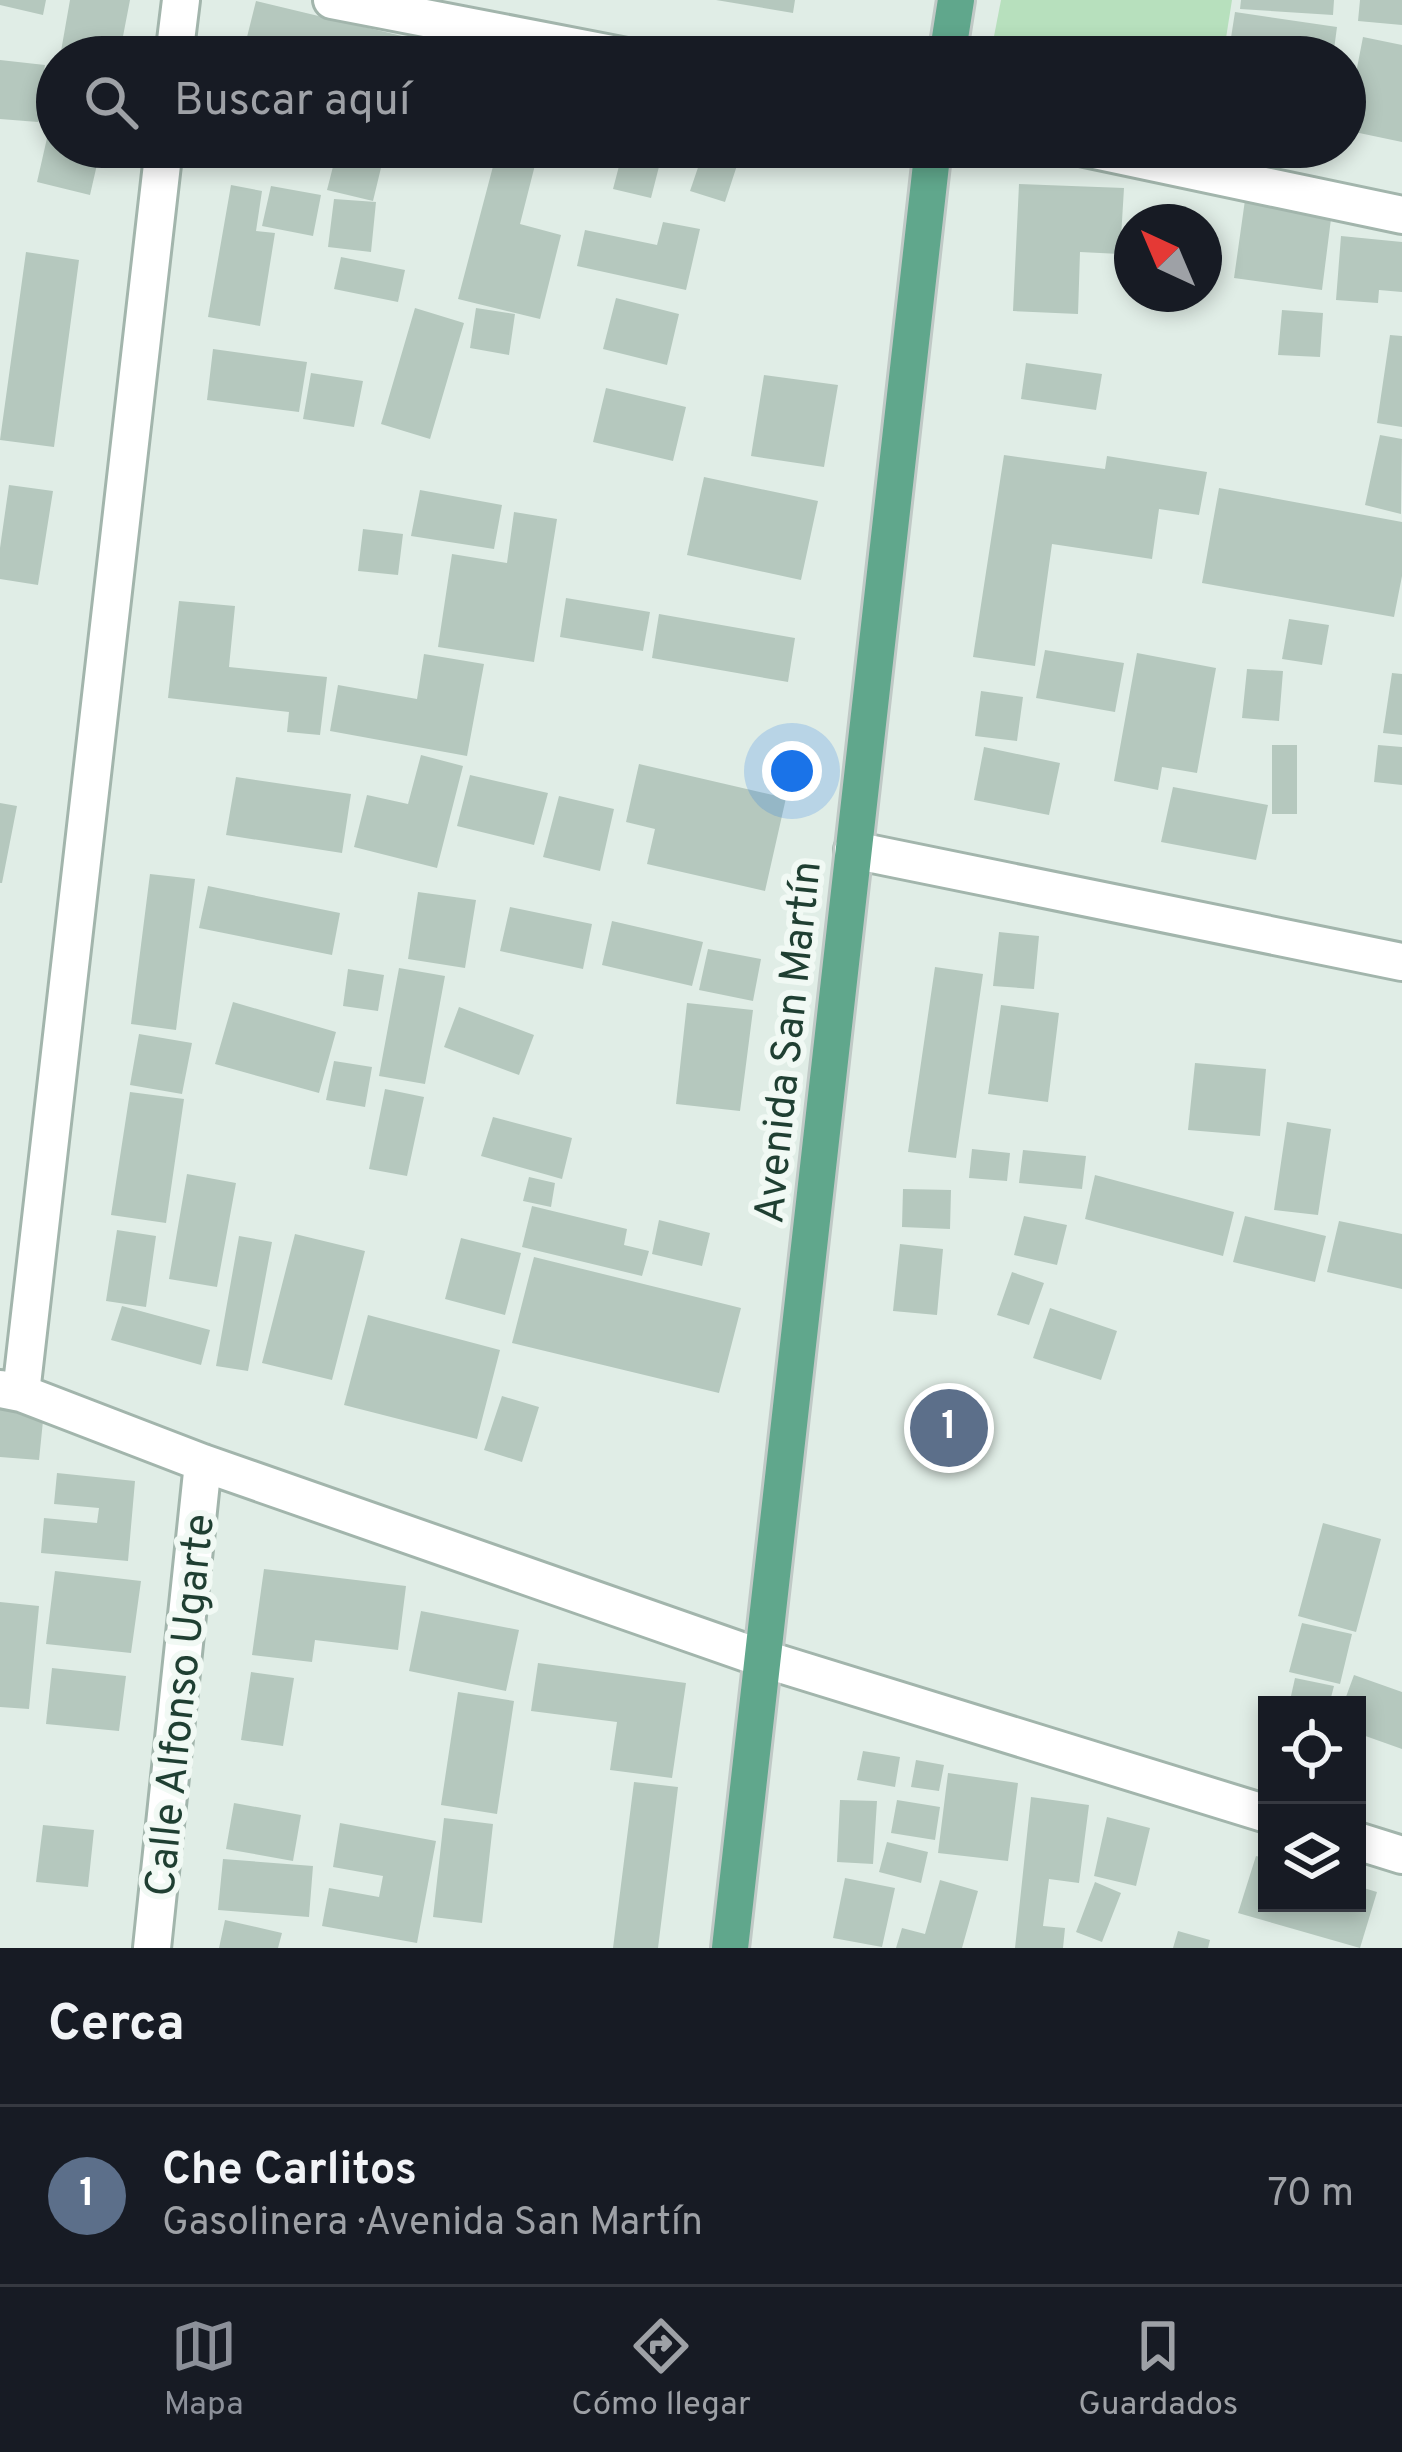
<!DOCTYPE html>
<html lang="es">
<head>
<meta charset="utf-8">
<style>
  :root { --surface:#171b24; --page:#20242c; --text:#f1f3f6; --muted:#9ea1a6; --line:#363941; --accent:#8c9099 }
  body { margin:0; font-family:Overpass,sans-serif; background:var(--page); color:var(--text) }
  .controls { position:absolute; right:36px; bottom:36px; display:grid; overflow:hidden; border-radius:0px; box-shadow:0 6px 18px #0003 }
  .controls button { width:108px; height:108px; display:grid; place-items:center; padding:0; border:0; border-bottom:3px solid var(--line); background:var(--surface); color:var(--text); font:60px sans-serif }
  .compass { position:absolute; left:1114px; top:204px; width:108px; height:108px; border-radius:50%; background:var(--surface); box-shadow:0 6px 18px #0003; rotate:316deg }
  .you { position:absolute; left:792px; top:771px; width:42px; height:42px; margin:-30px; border:9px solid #fff; border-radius:50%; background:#1a73e8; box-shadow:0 0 0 18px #1a73e833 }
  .badge { display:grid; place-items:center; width:78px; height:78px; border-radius:50%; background:var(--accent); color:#fff; font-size:39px; font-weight:700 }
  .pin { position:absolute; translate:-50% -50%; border:6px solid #fff; box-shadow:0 3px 12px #0006 }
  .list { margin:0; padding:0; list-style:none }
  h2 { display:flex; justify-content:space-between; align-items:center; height:156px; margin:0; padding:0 48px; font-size:51px }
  h2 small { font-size:39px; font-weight:400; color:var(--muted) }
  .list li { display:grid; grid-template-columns:78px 1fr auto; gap:36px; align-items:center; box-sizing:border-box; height:180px; padding:0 48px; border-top:3px solid var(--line) }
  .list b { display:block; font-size:45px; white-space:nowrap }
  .list p { margin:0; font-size:39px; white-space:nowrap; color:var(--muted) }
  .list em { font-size:39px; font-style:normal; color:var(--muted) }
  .icon { flex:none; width:66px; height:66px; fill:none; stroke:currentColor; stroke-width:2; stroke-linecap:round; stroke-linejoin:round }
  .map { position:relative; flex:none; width:1402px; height:1948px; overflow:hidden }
  .search { position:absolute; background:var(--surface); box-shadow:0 6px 18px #0003; left:36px; right:36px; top:36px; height:132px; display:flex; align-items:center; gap:30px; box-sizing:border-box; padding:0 42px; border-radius:66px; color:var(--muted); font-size:45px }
  .sheet { height:336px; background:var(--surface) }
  nav { display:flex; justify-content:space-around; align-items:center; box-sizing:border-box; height:168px; border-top:3px solid var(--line); background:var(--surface); font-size:33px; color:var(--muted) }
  nav a { display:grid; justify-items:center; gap:6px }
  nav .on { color:var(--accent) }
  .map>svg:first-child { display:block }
  .green { fill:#b7e0bd }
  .building { fill:#b5c8be }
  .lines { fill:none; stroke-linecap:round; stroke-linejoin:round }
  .minor-casing { stroke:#a2b5ac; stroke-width:42 }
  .major-casing { stroke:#c0c9c6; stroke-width:42 }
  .minor { stroke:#fff; stroke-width:36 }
  .major { stroke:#60a78c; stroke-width:36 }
  .labels { text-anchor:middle; stroke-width:12; stroke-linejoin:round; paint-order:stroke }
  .street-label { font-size:42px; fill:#1f3f32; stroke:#f1f9f4 }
</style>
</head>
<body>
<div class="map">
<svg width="1402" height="1948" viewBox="0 0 1402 1948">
  <rect width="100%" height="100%" fill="#e0ede6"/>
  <path class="green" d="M 1001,0 L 1232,0 L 1223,57 L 990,57 Z"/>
  <path class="building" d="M 0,0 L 46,0 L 43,15 L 0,5 Z
    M 70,0 L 130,0 L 119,57 L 60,57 Z
    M 716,0 L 795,0 L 793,13 Z
    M 1241,0 L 1334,0 L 1333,15 L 1240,9 Z
    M 1360,0 L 1402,0 L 1402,25 L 1358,21 Z
    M 256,1 L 481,55 L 481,57 L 258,57 L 243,53 Z
    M 1235,12 L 1337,27 L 1333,57 L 1228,57 Z
    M 1363,37 L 1402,45 L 1402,142 L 1345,130 Z
    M 0,60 L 45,65 L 38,122 L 0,119 Z
    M 50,125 L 57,127 L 57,147 L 101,147 L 90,195 L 37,182 Z
    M 338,147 L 386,147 L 373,201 L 327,190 Z
    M 624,147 L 664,147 L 651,198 L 613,189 Z
    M 705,147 L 743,147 L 725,202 L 690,191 Z
    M 496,155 L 535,165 L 520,224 L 561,235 L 540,319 L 458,299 Z
    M 1019,184 L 1124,188 L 1120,254 L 1080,252 L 1078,314 L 1013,311 Z
    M 231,185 L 262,191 L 256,231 L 275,233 L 260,326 L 208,317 Z
    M 271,186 L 321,195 L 313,236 L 262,226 Z
    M 334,199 L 376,202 L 371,252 L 328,247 Z
    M 1245,200 L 1332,211 L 1322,290 L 1234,278 Z
    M 663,222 L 700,229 L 686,290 L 577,266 L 585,230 L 657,245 Z
    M 1341,236 L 1402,242 L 1402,292 L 1379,290 L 1378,303 L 1336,300 Z
    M 26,252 L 79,260 L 54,447 L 0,440 Z
    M 341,257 L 405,270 L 398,302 L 334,289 Z
    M 616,298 L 679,314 L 667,365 L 603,349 Z
    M 415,308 L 464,323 L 430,439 L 381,424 Z
    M 476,308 L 515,314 L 509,355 L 470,348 Z
    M 1282,310 L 1323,313 L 1320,357 L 1278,355 Z
    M 1390,335 L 1402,336 L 1402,427 L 1377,423 Z
    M 213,349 L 307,362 L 299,412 L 207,400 Z
    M 1026,363 L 1102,374 L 1096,410 L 1021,399 Z
    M 311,373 L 363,381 L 354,427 L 303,419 Z
    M 764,375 L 838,385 L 824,467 L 751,456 Z
    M 606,388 L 686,407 L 673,461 L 593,442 Z
    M 1380,435 L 1402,439 L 1401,514 L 1365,505 Z
    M 1004,455 L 1105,469 L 1107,456 L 1207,472 L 1199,515 L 1159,509 L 1152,559 L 1052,544 L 1035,666 L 973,657 Z
    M 704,477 L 818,501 L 801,580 L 687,555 Z
    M 9,485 L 53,491 L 38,585 L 0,579 L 0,548 Z
    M 1219,488 L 1402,522 L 1402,576 L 1394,617 L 1202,583 Z
    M 420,490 L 502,505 L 494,549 L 411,536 Z
    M 514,512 L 557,519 L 534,662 L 438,647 L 452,554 L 507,563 Z
    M 363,529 L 403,534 L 398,575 L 358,571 Z
    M 566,598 L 650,612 L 643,651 L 560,637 Z
    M 179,601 L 235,606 L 229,667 L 327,677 L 320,735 L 287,732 L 289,712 L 168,698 Z
    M 659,614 L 795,638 L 788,682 L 652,658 Z
    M 1289,619 L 1329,625 L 1322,665 L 1282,659 Z
    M 1045,650 L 1124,663 L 1115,712 L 1036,698 Z
    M 1137,653 L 1216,668 L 1197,773 L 1162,767 L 1158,790 L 1114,781 Z
    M 424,654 L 484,664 L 467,756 L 330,731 L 338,685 L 417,699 Z
    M 1247,669 L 1283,671 L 1279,721 L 1242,718 Z
    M 1392,673 L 1402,674 L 1402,735 L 1383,733 Z
    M 981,691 L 1023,697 L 1017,741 L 975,736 Z
    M 1272,745 L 1297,745 L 1297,814 L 1272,814 Z
    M 1378,745 L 1402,747 L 1402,785 L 1374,782 Z
    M 984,747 L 1060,763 L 1049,815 L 974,800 Z
    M 421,755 L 463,766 L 437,868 L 354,847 L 367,795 L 408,804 Z
    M 639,764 L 786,798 L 765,891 L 647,864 L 655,829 L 626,822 Z
    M 470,775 L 548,793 L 534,845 L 457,826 Z
    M 236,777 L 351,794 L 342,853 L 226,835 Z
    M 1173,787 L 1268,805 L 1256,860 L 1161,842 Z
    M 559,796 L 614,809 L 600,871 L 543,857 Z
    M 0,803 L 17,806 L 2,883 L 0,883 Z
    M 150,874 L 195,879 L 176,1030 L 131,1024 Z
    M 208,886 L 340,913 L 332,955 L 199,928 Z
    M 418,892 L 476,900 L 465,968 L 408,959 Z
    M 510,907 L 592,924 L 583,969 L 500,951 Z
    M 612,921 L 703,942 L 692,986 L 602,965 Z
    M 999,932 L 1039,936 L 1034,989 L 993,986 Z
    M 708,949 L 761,959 L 753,1001 L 699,990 Z
    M 935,967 L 983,974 L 956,1158 L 908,1152 Z
    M 399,968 L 445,976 L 425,1084 L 379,1076 Z
    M 348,969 L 384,975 L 378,1011 L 343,1006 Z
    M 233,1002 L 336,1032 L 319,1093 L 215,1064 Z
    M 687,1003 L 753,1010 L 740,1111 L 676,1104 Z
    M 1001,1005 L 1059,1013 L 1048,1102 L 988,1094 Z
    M 459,1007 L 534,1035 L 519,1075 L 444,1047 Z
    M 139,1034 L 192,1043 L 182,1094 L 130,1085 Z
    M 334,1061 L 372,1067 L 365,1107 L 326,1100 Z
    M 1195,1063 L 1266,1069 L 1260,1136 L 1188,1130 Z
    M 385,1089 L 424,1097 L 407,1176 L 369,1169 Z
    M 130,1092 L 184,1099 L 166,1223 L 111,1215 Z
    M 493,1117 L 572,1138 L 562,1179 L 481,1156 Z
    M 1287,1122 L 1331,1129 L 1318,1215 L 1274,1210 Z
    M 972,1149 L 1010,1153 L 1007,1181 L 969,1178 Z
    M 1023,1150 L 1086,1156 L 1082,1189 L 1019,1183 Z
    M 187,1174 L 236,1183 L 217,1287 L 169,1279 Z
    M 1095,1175 L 1234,1212 L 1223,1256 L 1085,1219 Z
    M 529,1177 L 555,1183 L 551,1207 L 523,1201 Z
    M 903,1189 L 951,1190 L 950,1229 L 902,1227 Z
    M 532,1206 L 627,1229 L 624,1245 L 649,1251 L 642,1276 L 522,1247 Z
    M 1024,1216 L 1067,1225 L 1057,1265 L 1014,1255 Z
    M 1245,1216 L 1326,1236 L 1315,1282 L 1233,1262 Z
    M 659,1220 L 710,1233 L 702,1266 L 652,1254 Z
    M 1339,1221 L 1402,1234 L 1402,1289 L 1327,1272 Z
    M 117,1230 L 156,1236 L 146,1307 L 106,1301 Z
    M 295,1234 L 365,1251 L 332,1380 L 262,1363 Z
    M 239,1236 L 272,1242 L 248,1371 L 216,1366 Z
    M 461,1238 L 521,1253 L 505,1315 L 445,1299 Z
    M 900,1244 L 943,1249 L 937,1315 L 893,1311 Z
    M 534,1257 L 741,1308 L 719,1393 L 512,1343 Z
    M 1012,1272 L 1044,1283 L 1029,1325 L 997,1315 Z
    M 122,1306 L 210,1330 L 201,1365 L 111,1340 Z
    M 1050,1308 L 1117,1331 L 1101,1380 L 1033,1358 Z
    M 368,1315 L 500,1350 L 477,1439 L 344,1405 Z
    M 502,1396 L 539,1407 L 522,1462 L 484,1450 Z
    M 0,1408 L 44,1411 L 39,1460 L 0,1457 Z
    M 57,1473 L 135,1481 L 128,1561 L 41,1553 L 44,1518 L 97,1523 L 99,1508 L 54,1504 Z
    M 1323,1523 L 1381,1539 L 1356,1632 L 1298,1616 Z
    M 264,1569 L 406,1586 L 398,1650 L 315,1640 L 312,1662 L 252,1655 Z
    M 55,1571 L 141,1581 L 131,1653 L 46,1644 Z
    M 0,1602 L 39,1606 L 29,1709 L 0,1707 Z
    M 421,1611 L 519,1630 L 506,1691 L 409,1671 Z
    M 1302,1623 L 1352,1634 L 1340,1684 L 1289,1672 Z
    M 538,1663 L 686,1683 L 672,1778 L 610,1770 L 617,1722 L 531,1711 Z
    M 52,1668 L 126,1676 L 119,1731 L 46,1724 Z
    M 251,1672 L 294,1678 L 283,1746 L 241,1740 Z
    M 1354,1675 L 1402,1692 L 1402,1749 L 1357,1733 L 1357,1705 L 1343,1705 Z
    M 1295,1678 L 1334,1686 L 1329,1705 L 1289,1705 Z
    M 458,1692 L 514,1701 L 497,1814 L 441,1805 Z
    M 863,1751 L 900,1757 L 895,1787 L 857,1780 Z
    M 916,1760 L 944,1765 L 939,1791 L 911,1787 Z
    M 948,1773 L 1018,1783 L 1008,1861 L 938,1853 Z
    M 634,1782 L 678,1787 L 658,1948 L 613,1948 Z
    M 1031,1797 L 1089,1805 L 1079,1883 L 1049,1879 L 1043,1926 L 1065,1928 L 1063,1948 L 1015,1948 Z
    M 840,1800 L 877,1801 L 873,1864 L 837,1862 Z
    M 897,1800 L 940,1807 L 935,1840 L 891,1833 Z
    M 234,1803 L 301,1815 L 293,1861 L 226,1849 Z
    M 1107,1817 L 1150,1828 L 1136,1886 L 1094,1876 Z
    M 444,1818 L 493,1824 L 482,1923 L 433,1917 Z
    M 340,1823 L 436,1841 L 417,1943 L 322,1926 L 329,1888 L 379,1897 L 383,1876 L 333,1867 Z
    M 43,1825 L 94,1830 L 88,1887 L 36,1882 Z
    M 887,1842 L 928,1852 L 921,1883 L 879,1872 Z
    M 1256,1856 L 1267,1859 L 1267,1903 L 1357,1903 L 1357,1886 L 1377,1892 L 1360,1948 L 1238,1913 Z
    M 223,1859 L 313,1866 L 309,1917 L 218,1910 Z
    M 845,1878 L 895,1888 L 882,1947 L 833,1938 Z
    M 940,1880 L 978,1891 L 962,1948 L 896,1948 L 902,1928 L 925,1934 Z
    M 1095,1882 L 1121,1893 L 1102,1942 L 1076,1932 Z
    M 225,1920 L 282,1933 L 278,1948 L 219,1948 Z
    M 1178,1931 L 1210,1940 L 1208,1948 L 1173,1948 Z"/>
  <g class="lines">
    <defs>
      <path id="minor" d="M 332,0 L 627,57
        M 174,57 L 181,0
        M 1080,147 L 1402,215
        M 853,850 L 1402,962
        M 0,1389 L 21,1393 L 203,1463 L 761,1658 L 1267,1814
        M 21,1393 L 164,147
        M 1357,1841 L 1402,1855
        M 152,1948 L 203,1463"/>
      <path id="major" d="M 947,57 L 956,0
        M 730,1948 L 933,147"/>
    </defs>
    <use href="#minor" class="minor-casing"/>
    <use href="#major" class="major-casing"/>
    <use href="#minor" class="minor"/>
    <use href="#major" class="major"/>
  </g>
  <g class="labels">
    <g class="street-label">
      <text transform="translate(786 1042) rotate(-84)" y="15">Avenida San Martín</text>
      <text transform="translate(178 1705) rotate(-84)" y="15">Calle Alfonso Ugarte</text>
    </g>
  </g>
</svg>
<div class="controls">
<button><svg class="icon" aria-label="locate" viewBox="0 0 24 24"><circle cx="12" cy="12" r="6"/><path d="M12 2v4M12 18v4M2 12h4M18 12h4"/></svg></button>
<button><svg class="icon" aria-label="layers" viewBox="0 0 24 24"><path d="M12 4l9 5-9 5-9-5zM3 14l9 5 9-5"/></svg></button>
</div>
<svg class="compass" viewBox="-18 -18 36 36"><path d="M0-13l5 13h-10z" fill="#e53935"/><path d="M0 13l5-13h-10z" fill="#9ea1a6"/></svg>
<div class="you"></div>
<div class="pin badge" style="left:949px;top:1428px;background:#5c6f8a">1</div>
<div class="search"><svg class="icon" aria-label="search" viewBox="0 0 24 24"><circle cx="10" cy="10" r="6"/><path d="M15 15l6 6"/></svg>Buscar aquí</div>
</div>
<section class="sheet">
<h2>Cerca<small></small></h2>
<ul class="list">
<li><span class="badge" style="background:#5c6f8a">1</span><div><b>Che Carlitos</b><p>Gasolinera · Avenida San Martín</p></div><em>70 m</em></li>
</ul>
</section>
<nav>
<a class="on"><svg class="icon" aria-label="map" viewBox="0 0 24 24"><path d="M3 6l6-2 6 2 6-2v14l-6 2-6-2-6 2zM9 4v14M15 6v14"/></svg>Mapa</a>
<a><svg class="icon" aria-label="directions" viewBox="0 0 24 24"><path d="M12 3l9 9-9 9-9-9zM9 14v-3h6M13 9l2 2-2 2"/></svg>Cómo llegar</a>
<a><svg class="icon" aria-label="saved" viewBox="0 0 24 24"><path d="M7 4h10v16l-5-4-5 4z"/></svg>Guardados</a>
</nav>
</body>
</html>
